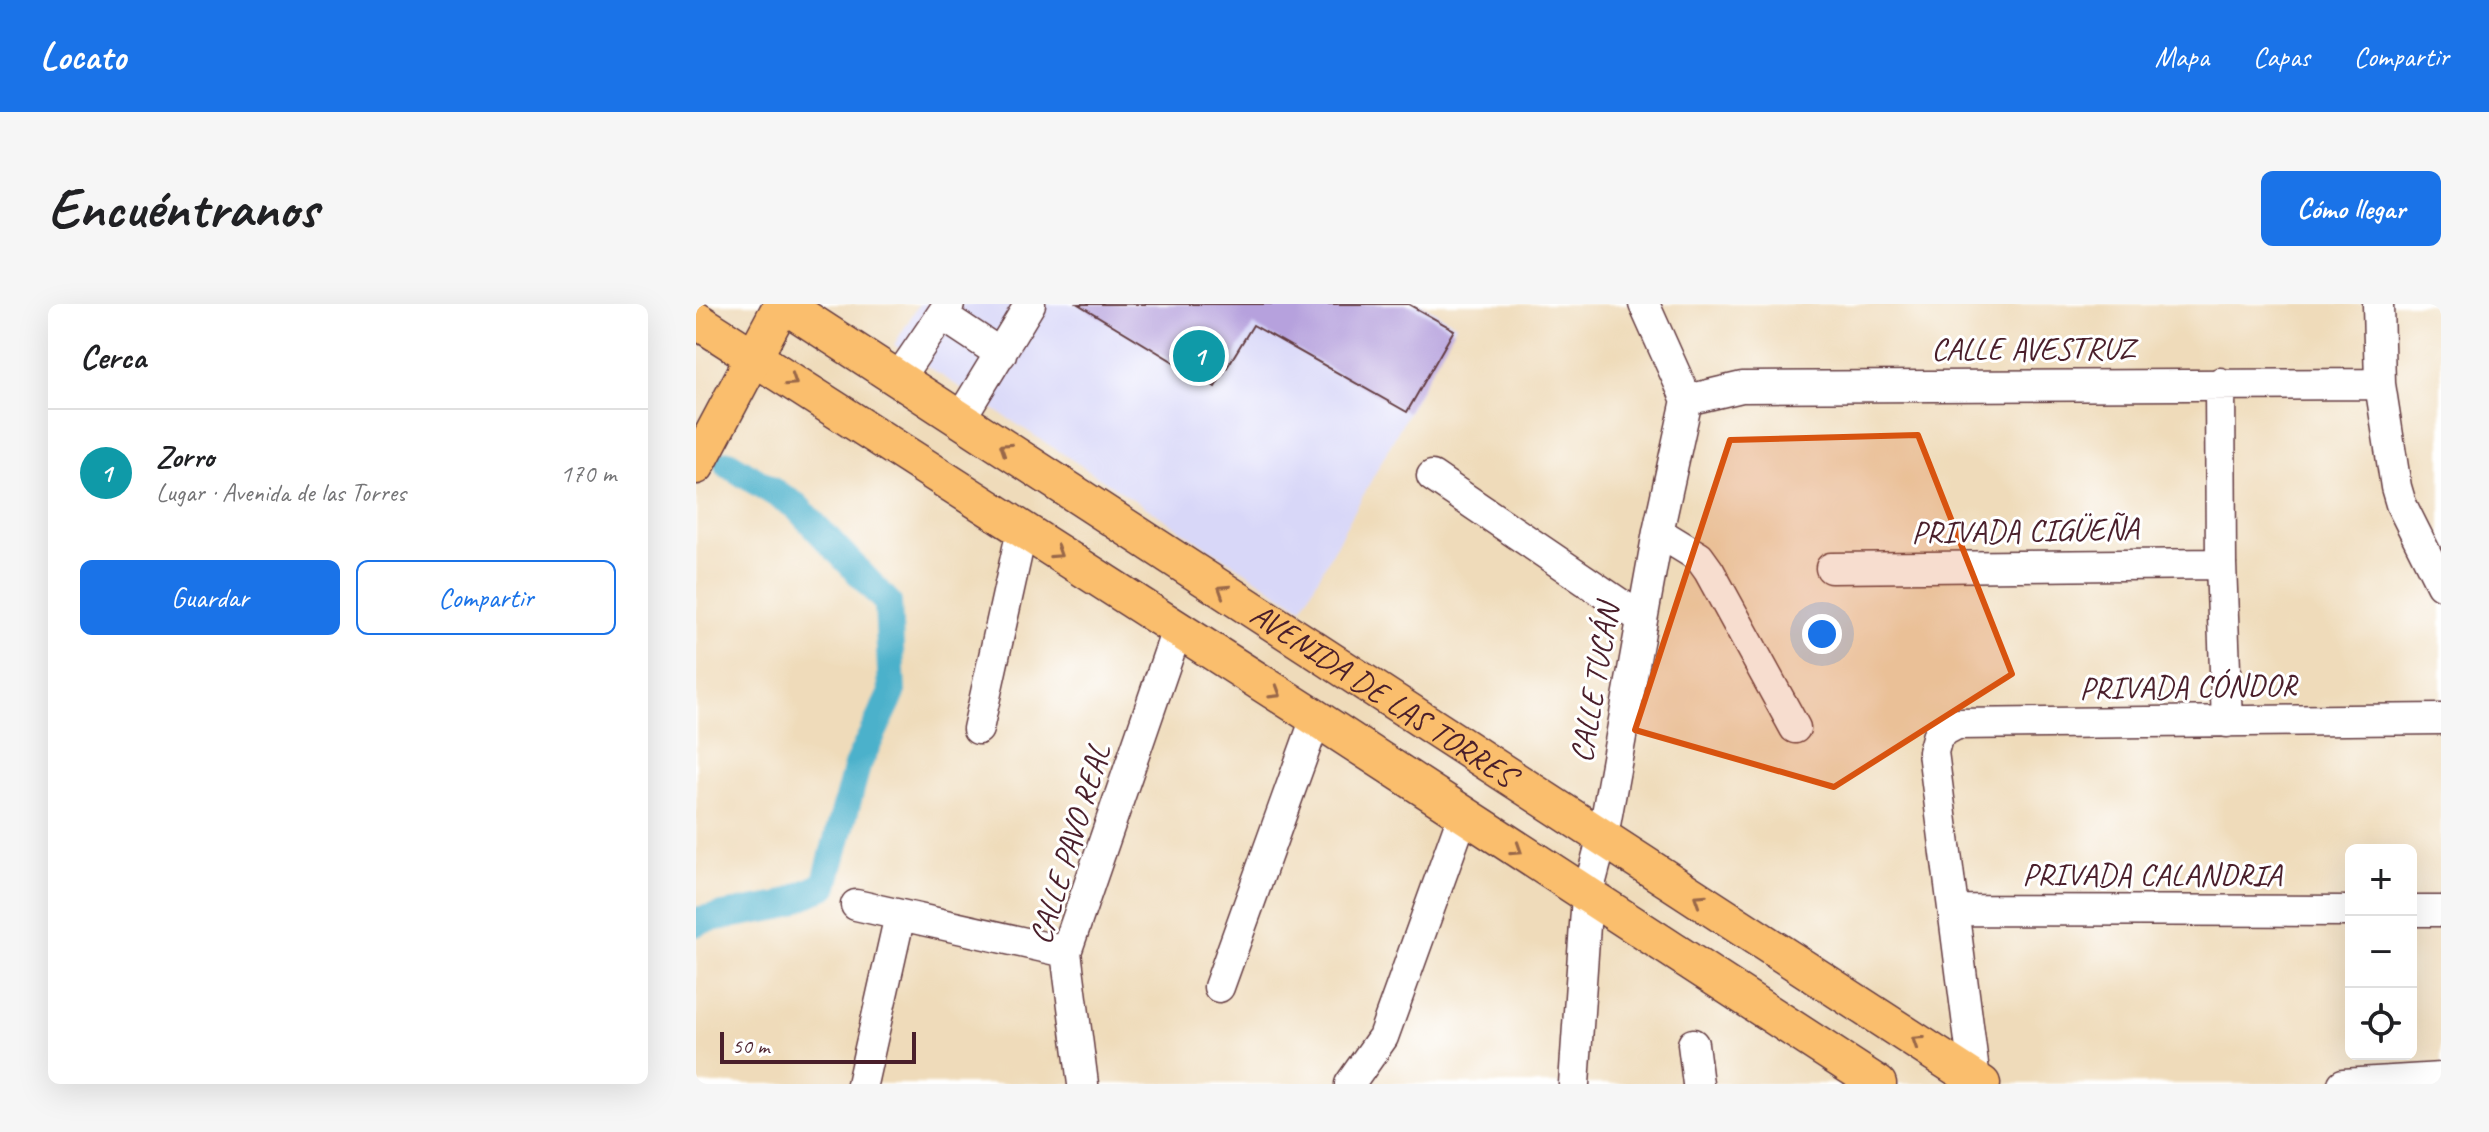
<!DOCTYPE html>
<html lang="es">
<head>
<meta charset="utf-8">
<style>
  :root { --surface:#fff; --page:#f6f6f6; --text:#202124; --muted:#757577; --line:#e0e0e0; --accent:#1a73e8 }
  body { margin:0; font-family:Caveat,sans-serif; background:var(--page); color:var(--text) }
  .controls { position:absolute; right:24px; bottom:24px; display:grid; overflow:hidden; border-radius:12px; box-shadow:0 8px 32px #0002 }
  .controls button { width:72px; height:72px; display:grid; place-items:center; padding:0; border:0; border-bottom:2px solid var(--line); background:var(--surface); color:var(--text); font:40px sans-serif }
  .scale { position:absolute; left:24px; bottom:20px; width:196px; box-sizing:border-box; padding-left:8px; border:4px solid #4a1f2b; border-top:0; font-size:22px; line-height:28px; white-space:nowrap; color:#4a1f2b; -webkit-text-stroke:6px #fff; paint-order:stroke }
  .you { position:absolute; left:1126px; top:330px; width:28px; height:28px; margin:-20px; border:6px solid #fff; border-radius:50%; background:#1a73e8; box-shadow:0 0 0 12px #1a73e833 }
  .badge { display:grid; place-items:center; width:52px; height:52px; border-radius:50%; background:var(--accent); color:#fff; font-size:26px; font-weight:700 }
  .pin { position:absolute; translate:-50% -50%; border:4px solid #fff; box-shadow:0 2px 8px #0006 }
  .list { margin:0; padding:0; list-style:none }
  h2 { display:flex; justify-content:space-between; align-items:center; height:104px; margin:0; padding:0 32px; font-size:34px }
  h2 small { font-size:26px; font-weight:400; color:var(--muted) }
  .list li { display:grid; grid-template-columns:52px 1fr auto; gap:24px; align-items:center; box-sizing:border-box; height:128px; padding:0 32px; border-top:2px solid var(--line) }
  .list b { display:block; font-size:30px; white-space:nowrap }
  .list p { margin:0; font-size:26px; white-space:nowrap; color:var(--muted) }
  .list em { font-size:26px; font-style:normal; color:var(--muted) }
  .actions { display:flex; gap:16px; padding:24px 32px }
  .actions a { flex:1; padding:18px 0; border:2px solid var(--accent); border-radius:12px; text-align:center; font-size:28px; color:var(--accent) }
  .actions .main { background:var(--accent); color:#fff }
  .icon { flex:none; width:44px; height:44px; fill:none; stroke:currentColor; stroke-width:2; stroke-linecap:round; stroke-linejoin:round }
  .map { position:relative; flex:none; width:1745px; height:780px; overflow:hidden; border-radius:12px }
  header { display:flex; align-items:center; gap:48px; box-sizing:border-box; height:112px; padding:0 40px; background:var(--accent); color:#fff }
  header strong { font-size:38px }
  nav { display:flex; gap:44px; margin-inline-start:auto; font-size:28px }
  .intro { display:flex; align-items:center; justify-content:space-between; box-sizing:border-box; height:192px; padding:0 48px }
  h1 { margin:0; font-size:56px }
  .button { padding:20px 36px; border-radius:12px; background:var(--accent); color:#fff; font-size:28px; font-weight:700 }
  main { display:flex; gap:48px; padding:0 48px }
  aside { flex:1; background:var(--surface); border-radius:12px; box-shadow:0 8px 32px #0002 }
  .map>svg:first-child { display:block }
  .built { fill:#d8d7f8 }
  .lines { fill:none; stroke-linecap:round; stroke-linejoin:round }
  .canal { stroke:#4cb1cb; stroke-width:28 }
  .building { fill:#b6a1dd }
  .minor-casing { stroke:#633b40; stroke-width:33 }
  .major-casing { stroke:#633b40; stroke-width:39 }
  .minor { stroke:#fff; stroke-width:30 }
  .major { stroke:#fabe6d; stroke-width:36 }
  .oneway { stroke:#996749 }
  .marked { fill:#d8530f; fill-opacity:0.2; stroke:#d8530f; stroke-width:6; stroke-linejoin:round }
  .labels { text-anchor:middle; stroke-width:6; stroke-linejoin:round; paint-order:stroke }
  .street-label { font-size:32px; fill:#4a1f2b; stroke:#fff }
</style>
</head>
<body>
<header>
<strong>Locato</strong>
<nav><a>Mapa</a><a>Capas</a><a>Compartir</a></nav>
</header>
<div class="intro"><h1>Encuéntranos</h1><a class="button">Cómo llegar</a></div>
<main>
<aside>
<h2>Cerca<small></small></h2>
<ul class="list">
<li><span class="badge" style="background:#0f9aa8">1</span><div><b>Zorro</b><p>Lugar · Avenida de las Torres</p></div><em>170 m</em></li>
</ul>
<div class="actions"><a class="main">Guardar</a><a>Compartir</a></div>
</aside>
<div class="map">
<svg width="1745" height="780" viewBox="0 0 1745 780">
  <rect width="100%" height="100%" fill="#fff"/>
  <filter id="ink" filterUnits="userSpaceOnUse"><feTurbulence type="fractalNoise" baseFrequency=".0125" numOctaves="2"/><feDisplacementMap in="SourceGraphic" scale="16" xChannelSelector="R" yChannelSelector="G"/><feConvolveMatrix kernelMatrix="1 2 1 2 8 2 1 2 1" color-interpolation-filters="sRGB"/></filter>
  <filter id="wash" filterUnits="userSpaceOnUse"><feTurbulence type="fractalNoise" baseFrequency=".006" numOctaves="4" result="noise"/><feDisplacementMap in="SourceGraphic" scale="32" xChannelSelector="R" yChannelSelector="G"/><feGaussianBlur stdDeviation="1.8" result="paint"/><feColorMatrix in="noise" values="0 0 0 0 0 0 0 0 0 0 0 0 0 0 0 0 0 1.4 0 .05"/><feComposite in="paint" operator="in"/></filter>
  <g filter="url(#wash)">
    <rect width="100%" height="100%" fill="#efdbba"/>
    <path class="built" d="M 223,0 L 725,0 L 760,20 L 606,304 L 198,41 Z"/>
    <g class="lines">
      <path class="canal" d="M 0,619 L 4,616 L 84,602 L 129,581 L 161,462 L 196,389 L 192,299 L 100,202 L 32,160"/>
    </g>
    <g id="blocks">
      <path class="building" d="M 382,0 L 712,0 L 758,26 L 711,108 L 557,21 L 519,83 Z"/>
    </g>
  </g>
  <g filter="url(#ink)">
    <use href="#blocks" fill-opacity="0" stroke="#633b40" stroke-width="2"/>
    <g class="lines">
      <defs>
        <path id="minor" d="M 1682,0 L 1684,80 L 1700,183 L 1705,200 L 1745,280
          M 246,11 L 305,50
          M 202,75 L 253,0
          M 1524,79 L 1525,260 L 1531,418
          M 991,96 L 1046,83 L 1684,80
          M 264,115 L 334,0
          M 736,172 L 946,315
          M 962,228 L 1003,253 L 1013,267 L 1099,424
          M 1135,264 L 1525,260
          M 282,425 L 326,226
          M 160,601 L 370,648
          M 1258,606 L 1655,607
          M 1715,607 L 1745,607
          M 523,683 L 620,414
          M 997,740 L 1002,780
          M 1279,776 L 1237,448 L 1242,430 L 1261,420 L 1745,415
          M 166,780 L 204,611
          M 387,780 L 370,648 L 481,326
          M 654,780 L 687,733 L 767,511
          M 878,780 L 891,592 L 907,532 L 962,228 L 991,96 L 948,0
          M 1647,780 L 1745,774"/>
        <g id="major">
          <path id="s1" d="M 87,0 L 1286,780"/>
          <path d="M 0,16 L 620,414 L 1182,780"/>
          <path d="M 0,162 L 86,0"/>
        </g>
      </defs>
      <use href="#minor" class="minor-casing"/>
      <use href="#major" class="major-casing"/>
      <use href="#minor" class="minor"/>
      <use href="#major" class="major"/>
    </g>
    <defs><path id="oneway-chevron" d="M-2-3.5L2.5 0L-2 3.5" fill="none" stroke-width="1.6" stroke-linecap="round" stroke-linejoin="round" transform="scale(2)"/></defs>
    <g class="oneway">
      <use href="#oneway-chevron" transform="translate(96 77) rotate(33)"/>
      <use href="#oneway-chevron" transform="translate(309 144) rotate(-147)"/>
      <use href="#oneway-chevron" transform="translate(361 249) rotate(33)"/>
      <use href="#oneway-chevron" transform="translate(527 286) rotate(-147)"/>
      <use href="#oneway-chevron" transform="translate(580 389) rotate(32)"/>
      <use href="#oneway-chevron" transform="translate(821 546) rotate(33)"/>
      <use href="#oneway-chevron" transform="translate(1003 595) rotate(-147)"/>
      <use href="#oneway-chevron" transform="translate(1221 737) rotate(-147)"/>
    </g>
  </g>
  <path class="marked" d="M 1222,131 L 1316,370 L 1138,483 L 939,426 L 1034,136 Z"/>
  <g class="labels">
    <g class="street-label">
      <text x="1337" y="55">CALLE AVESTRUZ</text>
      <text transform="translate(1329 226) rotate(-1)" y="11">PRIVADA CIGÜEÑA</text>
      <text transform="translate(898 379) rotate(-80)" y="11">CALLE TUCÁN</text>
      <text transform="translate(1492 382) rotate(-1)" y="11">PRIVADA CÓNDOR</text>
      <text dy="11" stroke="none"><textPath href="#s1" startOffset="716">AVENIDA DE LAS TORRES</textPath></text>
      <text transform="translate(373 540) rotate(-73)" y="11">CALLE PAVO REAL</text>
      <text x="1456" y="581">PRIVADA CALANDRIA</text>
    </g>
  </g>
</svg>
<div class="controls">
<button>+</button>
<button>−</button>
<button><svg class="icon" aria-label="locate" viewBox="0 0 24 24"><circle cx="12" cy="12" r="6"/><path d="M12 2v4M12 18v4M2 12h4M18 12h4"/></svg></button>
</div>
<div class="scale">50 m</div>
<div class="you"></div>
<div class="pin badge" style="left:503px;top:52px;background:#0f9aa8">1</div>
</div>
</main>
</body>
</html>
